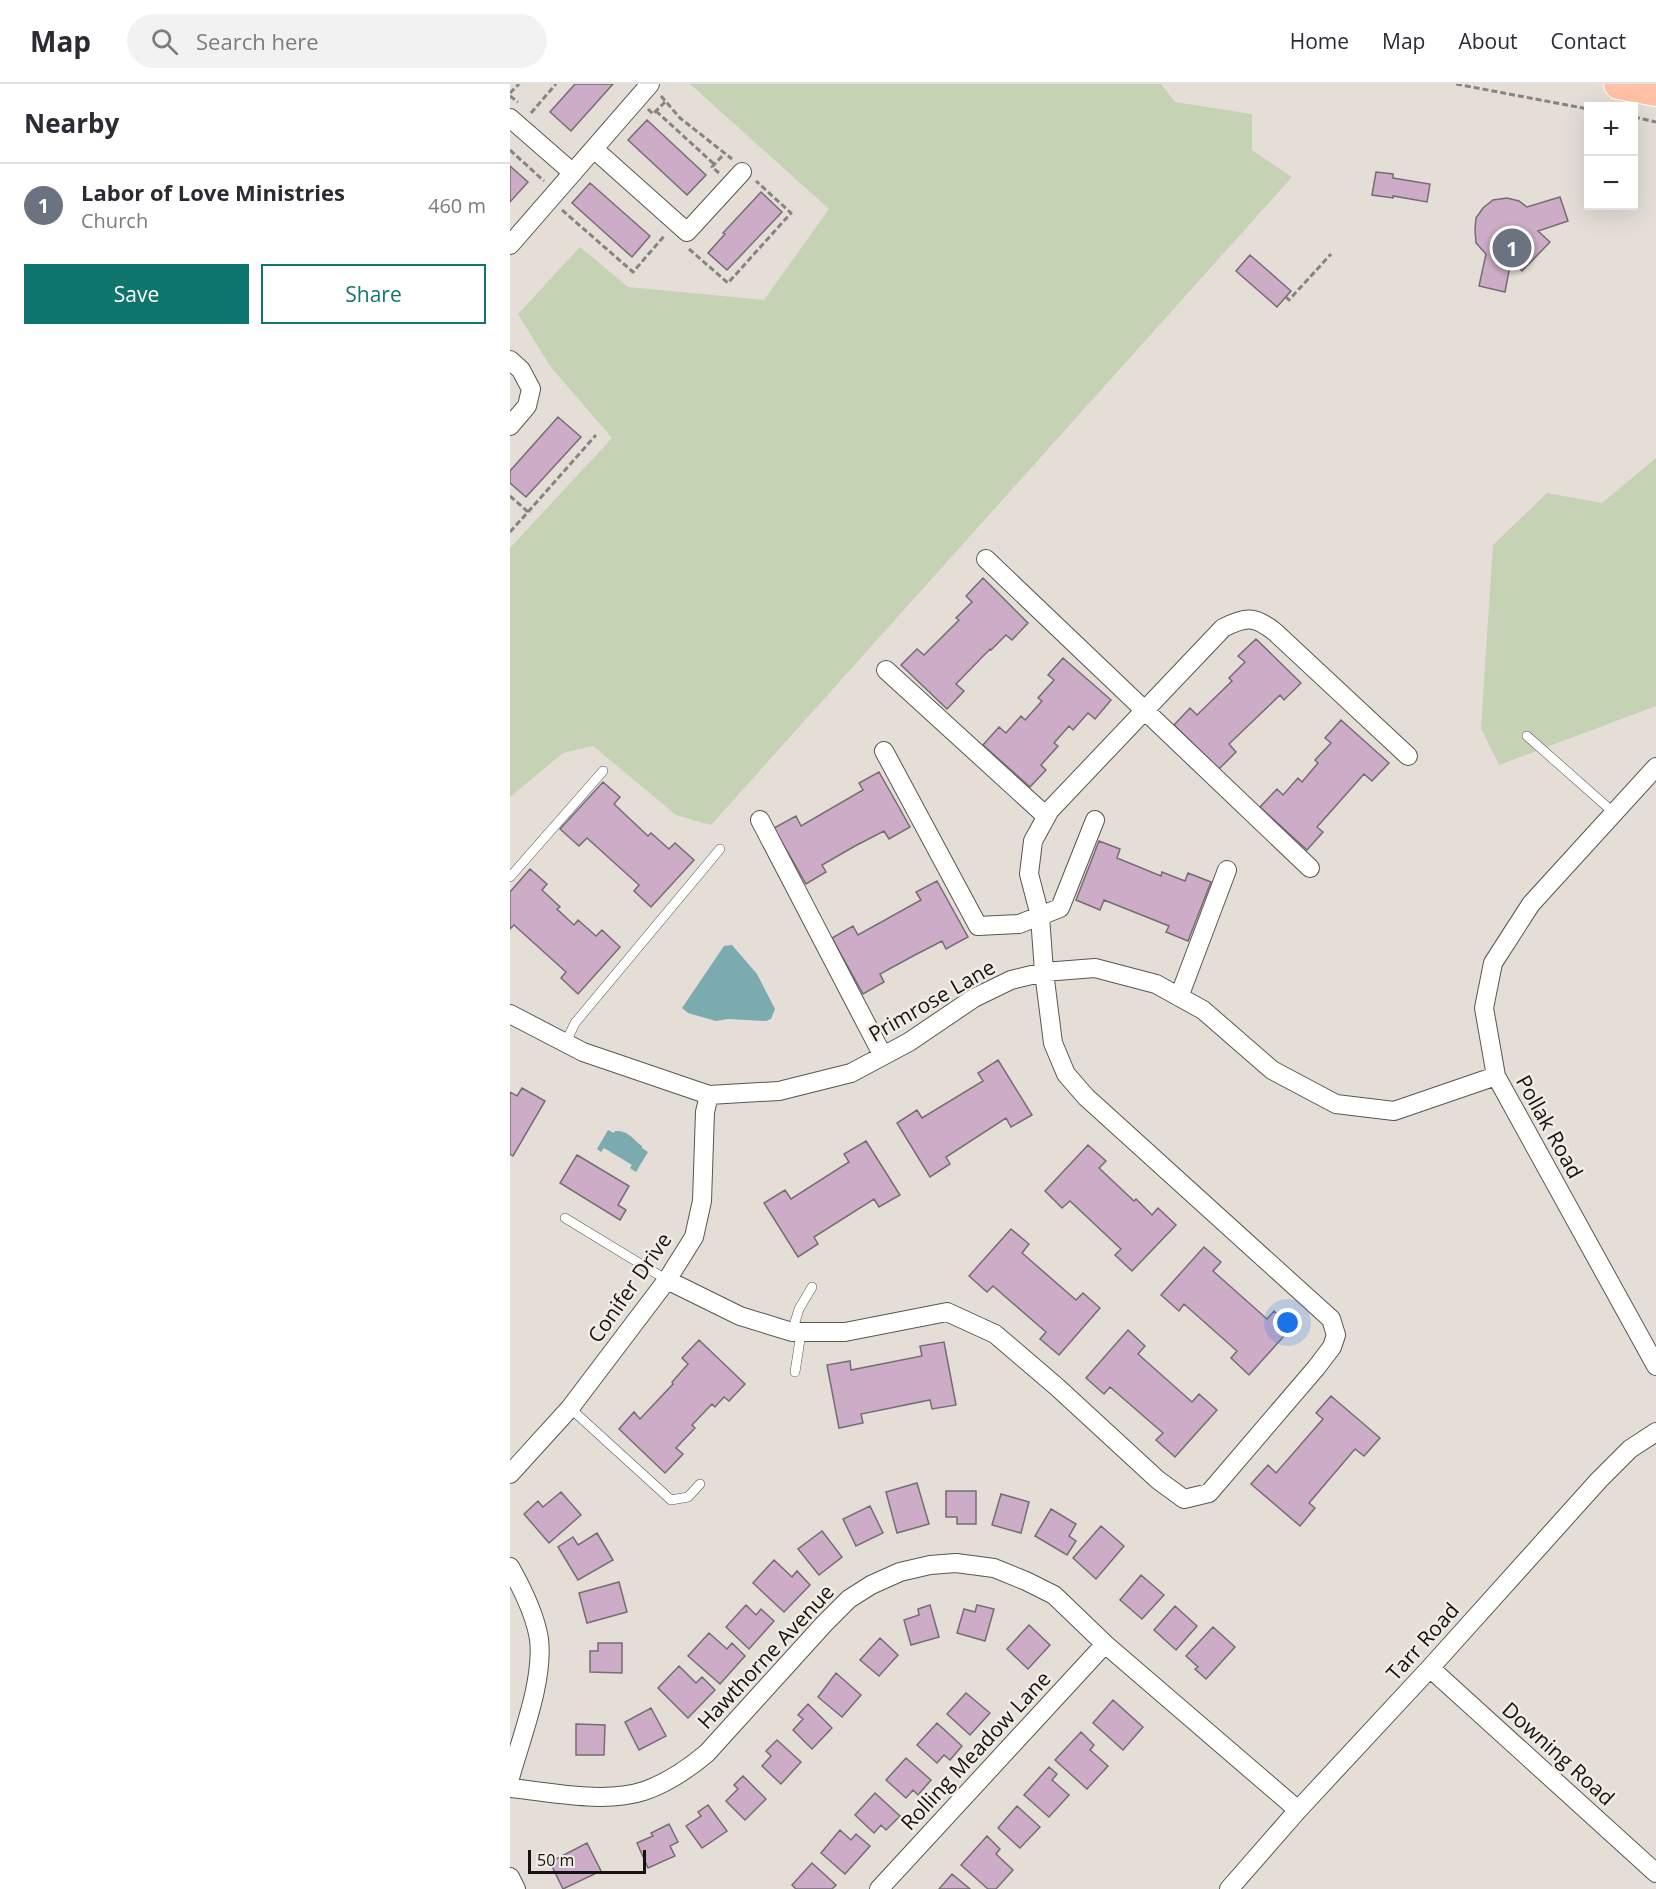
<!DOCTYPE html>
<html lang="en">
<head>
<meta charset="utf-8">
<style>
  :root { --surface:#fff; --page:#f2f2f3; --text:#2b2b33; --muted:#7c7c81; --line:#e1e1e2; --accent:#0f766e }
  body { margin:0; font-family:"Open Sans",sans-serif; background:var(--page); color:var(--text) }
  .controls { position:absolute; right:18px; top:18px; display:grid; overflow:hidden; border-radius:0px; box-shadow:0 6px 24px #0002 }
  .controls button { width:54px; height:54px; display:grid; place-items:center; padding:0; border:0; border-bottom:2px solid var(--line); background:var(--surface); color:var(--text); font:30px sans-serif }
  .scale { position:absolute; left:18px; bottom:15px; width:118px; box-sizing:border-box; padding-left:6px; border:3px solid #151311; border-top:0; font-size:16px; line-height:21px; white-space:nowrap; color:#151311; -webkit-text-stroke:4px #f1ece5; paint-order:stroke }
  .you { position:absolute; left:778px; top:1239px; width:21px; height:21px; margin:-15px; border:4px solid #fff; border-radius:50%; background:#1a73e8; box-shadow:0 0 0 9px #1a73e833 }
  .badge { display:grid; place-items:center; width:39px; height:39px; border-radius:50%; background:var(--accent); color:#fff; font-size:20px; font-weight:700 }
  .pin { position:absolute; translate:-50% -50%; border:3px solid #fff; box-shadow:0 2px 6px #0006 }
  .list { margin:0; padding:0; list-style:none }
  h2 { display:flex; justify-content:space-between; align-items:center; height:78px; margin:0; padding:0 24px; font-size:26px }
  h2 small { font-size:20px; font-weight:400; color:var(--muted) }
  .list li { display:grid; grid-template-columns:39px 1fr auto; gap:18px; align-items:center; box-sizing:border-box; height:84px; padding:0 24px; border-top:2px solid var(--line) }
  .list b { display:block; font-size:22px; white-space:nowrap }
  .list p { margin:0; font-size:20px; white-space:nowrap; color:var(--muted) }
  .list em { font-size:20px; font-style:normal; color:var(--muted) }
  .actions { display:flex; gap:12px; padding:18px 24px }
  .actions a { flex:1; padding:14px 0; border:2px solid var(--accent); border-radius:0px; text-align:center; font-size:21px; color:var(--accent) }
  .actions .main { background:var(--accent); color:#fff }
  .icon { flex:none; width:33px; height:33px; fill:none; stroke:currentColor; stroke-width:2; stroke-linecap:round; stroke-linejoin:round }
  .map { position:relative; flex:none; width:1146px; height:1805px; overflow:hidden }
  header { display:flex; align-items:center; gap:36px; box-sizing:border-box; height:84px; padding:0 30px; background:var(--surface); border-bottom:2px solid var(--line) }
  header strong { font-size:28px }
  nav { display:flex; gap:33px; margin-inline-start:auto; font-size:21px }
  .search { width:420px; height:54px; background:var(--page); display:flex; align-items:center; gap:15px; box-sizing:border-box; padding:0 21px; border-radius:33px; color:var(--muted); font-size:22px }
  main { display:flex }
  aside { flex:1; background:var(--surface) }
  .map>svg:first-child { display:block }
  .green { fill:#c5d2b3 }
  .water { fill:#7baaaf }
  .building { fill:#ccacc6; stroke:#746e73; stroke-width:1.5 }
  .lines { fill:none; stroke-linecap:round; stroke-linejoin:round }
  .service-casing { stroke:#5a5650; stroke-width:10 }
  .minor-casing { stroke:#5a5650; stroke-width:20 }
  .trunk-casing { stroke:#fff; stroke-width:32 }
  .path { stroke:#87837e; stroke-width:3; stroke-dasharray:6 3; stroke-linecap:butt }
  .service { stroke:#fff; stroke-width:9 }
  .minor { stroke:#fff; stroke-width:18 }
  .trunk { stroke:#ffc2a6; stroke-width:30 }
  .labels { text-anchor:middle; stroke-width:5; stroke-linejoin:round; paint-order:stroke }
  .street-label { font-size:21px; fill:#151311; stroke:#f1ece5 }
</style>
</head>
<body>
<header>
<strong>Map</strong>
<div class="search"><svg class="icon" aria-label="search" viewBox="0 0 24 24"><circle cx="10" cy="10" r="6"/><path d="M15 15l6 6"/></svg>Search here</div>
<nav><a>Home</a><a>Map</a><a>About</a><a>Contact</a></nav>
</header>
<main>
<aside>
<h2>Nearby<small></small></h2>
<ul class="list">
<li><span class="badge" style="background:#6b7280">1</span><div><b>Labor of Love Ministries</b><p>Church</p></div><em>460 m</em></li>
</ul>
<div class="actions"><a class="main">Save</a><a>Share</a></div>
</aside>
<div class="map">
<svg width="1146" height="1805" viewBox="0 0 1146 1805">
  <rect width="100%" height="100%" fill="#e4ded7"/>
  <path class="green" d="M 180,0 L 651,0 L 665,18 L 742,30 L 742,66 L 782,93 L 201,741 L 166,731 L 83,662 L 53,669 L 0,713 L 0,464 L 102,354 L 40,282 L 8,230 L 70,163 L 118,203 L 254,216 L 319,125 Z
    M 1146,374 L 1146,622 L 989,681 L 971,644 L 983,461 L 1037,409 L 1092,419 Z"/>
  <path class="water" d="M 222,861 L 247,890 L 265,925 L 261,935 L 256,937 L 218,935 L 206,937 L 178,929 L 172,924 L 214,862 Z
    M 98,1046 L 104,1049 L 105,1047 C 120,1047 122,1055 132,1062 L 132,1064 L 138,1068 L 126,1088 L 120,1084 L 122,1081 L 94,1064 L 91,1068 L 87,1065 Z"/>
  <path class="building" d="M 65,0 L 103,0 L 61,47 L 40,28 Z
    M 137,36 L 196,91 L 177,111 L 118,56 Z
    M 0,82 L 18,98 L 0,118 Z
    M 866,88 L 883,90 L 883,94 L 920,100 L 917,118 L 883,112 L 883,114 L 862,111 Z
    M 80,99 L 140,152 L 122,173 L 62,119 Z
    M 251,108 L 272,128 L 217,186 L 198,169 L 215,150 L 213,149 Z
    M 1050,113 L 1058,137 L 1028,147 L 1040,158 L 1012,187 L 1001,176 L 995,208 L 969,202 L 976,170 L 966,159 L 965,146 L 966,134 L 973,124 L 983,116 L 997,114 L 1009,117 L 1017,123 Z
    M 740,171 L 781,207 L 767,223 L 726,187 Z
    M 48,333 L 71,353 L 16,413 L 0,399 L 0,387 Z
    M 473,494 L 518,539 L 502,556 L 496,551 L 481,566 L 480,565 L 446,600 L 454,607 L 437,625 L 391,581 L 407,565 L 414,571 L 449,536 L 446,534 L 462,518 L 456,512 Z
    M 746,555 L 791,599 L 774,616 L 770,611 L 719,660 L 726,668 L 709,685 L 664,641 L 680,624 L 687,631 L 722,597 L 719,594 L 735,578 L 728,572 Z
    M 553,574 L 601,616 L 585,635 L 578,629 L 563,646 L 559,642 L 544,659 L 548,662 L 531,681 L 536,686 L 520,703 L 473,661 L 489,643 L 496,649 L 511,632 L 515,636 L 532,617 L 528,614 L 544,596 L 538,591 Z
    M 831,636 L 879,679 L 862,697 L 854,690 L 807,743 L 813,748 L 797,766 L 750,723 L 767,705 L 773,711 L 788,694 L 792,698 L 808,679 L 805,676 L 821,659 L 815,654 Z
    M 369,688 L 400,743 L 379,755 L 374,747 L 345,762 L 312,781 L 316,788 L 296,800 L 264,744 L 286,732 L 291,742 L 353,706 L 349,699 Z
    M 93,698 L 110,713 L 104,720 L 138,752 L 141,749 L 159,765 L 165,759 L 184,776 L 141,823 L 124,807 L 129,801 L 77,754 L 69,762 L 50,745 Z
    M 589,757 L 610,765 L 607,774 L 651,792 L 652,788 L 675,797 L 678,789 L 701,798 L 678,857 L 656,848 L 659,842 L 594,816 L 590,826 L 566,816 Z
    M 20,785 L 37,800 L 32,806 L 50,823 L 47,825 L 64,841 L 68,836 L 86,852 L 92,846 L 110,863 L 68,910 L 51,894 L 56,888 L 4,841 L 0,845 L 0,808 Z
    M 427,797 L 458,853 L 436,865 L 432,857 L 403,872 L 370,890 L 374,898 L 353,910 L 322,854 L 343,842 L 348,851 L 411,816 L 406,808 Z
    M 488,976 L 522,1031 L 501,1043 L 496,1034 L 436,1073 L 440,1080 L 420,1093 L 387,1039 L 407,1026 L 412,1034 L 473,997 L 468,989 Z
    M 12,1004 L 35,1017 L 3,1072 L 0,1070 L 0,1008 L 7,1012 Z
    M 356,1057 L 390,1111 L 369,1123 L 364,1115 L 304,1153 L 308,1160 L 288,1173 L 254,1119 L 275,1106 L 281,1115 L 339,1078 L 334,1070 Z
    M 578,1061 L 596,1077 L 589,1084 L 624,1117 L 626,1115 L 642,1131 L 648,1124 L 666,1141 L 622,1187 L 605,1171 L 611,1165 L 560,1117 L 552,1124 L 535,1107 Z
    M 67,1071 L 119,1102 L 108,1121 L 116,1126 L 110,1136 L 50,1099 Z
    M 501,1145 L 519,1160 L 512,1169 L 566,1216 L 573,1209 L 590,1224 L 549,1271 L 530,1255 L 536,1248 L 483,1202 L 477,1208 L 459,1192 Z
    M 694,1163 L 711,1178 L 703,1187 L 757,1235 L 764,1227 L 782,1243 L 739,1291 L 721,1274 L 727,1267 L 674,1220 L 669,1227 L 651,1211 Z
    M 618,1246 L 635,1262 L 628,1270 L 682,1318 L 689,1310 L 707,1326 L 665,1373 L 646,1356 L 653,1349 L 600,1303 L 594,1310 L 576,1294 Z
    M 189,1256 L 235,1300 L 219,1317 L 214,1313 L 205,1323 L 202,1320 L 182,1341 L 185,1344 L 166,1364 L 173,1370 L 155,1389 L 109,1345 L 124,1328 L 130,1335 L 163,1300 L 162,1298 L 178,1280 L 172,1274 Z
    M 434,1258 L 446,1321 L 422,1325 L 420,1316 L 351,1330 L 353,1339 L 329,1344 L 317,1281 L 340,1277 L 341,1286 L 412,1272 L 410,1262 Z
    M 821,1312 L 870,1354 L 854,1372 L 845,1365 L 799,1419 L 805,1424 L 790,1442 L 741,1400 L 758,1381 L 766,1389 L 813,1335 L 806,1329 Z
    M 407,1399 L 419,1440 L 387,1449 L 376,1408 Z
    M 436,1407 L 466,1407 L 466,1440 L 447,1440 L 447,1433 L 436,1433 Z
    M 51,1408 L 71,1431 L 39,1459 L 14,1430 L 28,1417 L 33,1423 Z
    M 491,1410 L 519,1418 L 511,1449 L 482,1441 Z
    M 360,1422 L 373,1449 L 346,1462 L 333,1435 Z
    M 541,1425 L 566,1440 L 559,1452 L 566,1457 L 557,1471 L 525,1452 Z
    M 591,1442 L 614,1462 L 586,1495 L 563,1474 Z
    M 312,1447 L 332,1473 L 309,1491 L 288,1465 Z
    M 87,1449 L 103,1476 L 68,1496 L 48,1463 L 63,1453 L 68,1461 Z
    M 264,1476 L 282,1493 L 287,1487 L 300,1501 L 274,1528 L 243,1499 Z
    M 631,1491 L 654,1511 L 632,1535 L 610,1516 Z
    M 109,1498 L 117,1528 L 77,1539 L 69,1509 Z
    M 236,1521 L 246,1531 L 251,1525 L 264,1537 L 239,1565 L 216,1543 Z
    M 420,1521 L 429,1553 L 401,1561 L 394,1536 L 409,1531 L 408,1525 Z
    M 467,1521 L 484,1525 L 475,1557 L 447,1549 L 454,1525 L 465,1528 Z
    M 665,1522 L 687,1542 L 666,1566 L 644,1546 Z
    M 519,1541 L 540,1561 L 518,1585 L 497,1565 Z
    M 703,1543 L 725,1563 L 696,1595 L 685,1585 L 688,1583 L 676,1572 Z
    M 199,1549 L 217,1565 L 222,1559 L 235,1572 L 210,1600 L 178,1572 Z
    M 370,1554 L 388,1571 L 369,1592 L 350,1576 Z
    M 88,1559 L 112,1559 L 112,1589 L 80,1588 L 80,1567 L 88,1567 Z
    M 169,1582 L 186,1599 L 192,1593 L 205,1606 L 178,1634 L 148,1604 Z
    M 326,1589 L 351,1611 L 332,1633 L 308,1613 Z
    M 456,1609 L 480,1629 L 460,1651 L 437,1630 Z
    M 603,1616 L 633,1643 L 613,1666 L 583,1639 Z
    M 298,1620 L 322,1644 L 302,1665 L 283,1646 L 293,1635 L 288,1631 Z
    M 141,1624 L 156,1652 L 129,1666 L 115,1638 Z
    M 427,1639 L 452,1662 L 440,1676 L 434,1671 L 427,1679 L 407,1661 Z
    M 66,1640 L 95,1641 L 94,1671 L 66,1671 Z
    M 571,1648 L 584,1661 L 580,1666 L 598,1682 L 577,1705 L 545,1676 Z
    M 267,1656 L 291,1678 L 271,1700 L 252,1682 L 261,1672 L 256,1667 Z
    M 396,1674 L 421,1696 L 408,1711 L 403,1706 L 396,1714 L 376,1696 Z
    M 539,1683 L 547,1690 L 542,1696 L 559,1711 L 539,1733 L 514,1711 Z
    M 233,1692 L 256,1715 L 235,1736 L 216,1717 L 228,1705 L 224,1701 Z
    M 365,1709 L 390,1732 L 376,1746 L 371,1741 L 364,1749 L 345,1731 Z
    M 198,1721 L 217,1747 L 192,1764 L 176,1742 L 191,1732 L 188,1728 Z
    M 507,1722 L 530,1743 L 510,1764 L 488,1744 Z
    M 159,1740 L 168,1758 L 160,1762 L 165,1772 L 138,1784 L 127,1759 L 143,1752 L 141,1749 Z
    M 330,1746 L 341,1756 L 346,1750 L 360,1762 L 335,1790 L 311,1769 Z
    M 477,1752 L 490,1765 L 486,1770 L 503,1786 L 486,1805 L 478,1805 L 451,1781 Z
    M 77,1759 L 91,1787 L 53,1805 L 40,1778 Z
    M 302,1779 L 326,1801 L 322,1805 L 286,1805 L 282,1801 Z
    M 442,1790 L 460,1805 L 429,1805 Z"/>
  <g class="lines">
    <defs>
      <path id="service" d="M 1017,652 L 1103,728
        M 0,793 L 93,687
        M 55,960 L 65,939 L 210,765
        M 55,1134 L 157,1196
        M 282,1248 L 289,1225 L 302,1203
        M 285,1288 L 291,1249
        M 60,1324 L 161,1416 L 178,1413 L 190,1400"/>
      <path id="minor" d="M 0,34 L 63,89
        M 84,65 L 177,148 L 232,88
        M 0,161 L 140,0
        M 0,276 L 11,286 L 21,305 L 17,322 L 0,342
        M 476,475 L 800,784
        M 376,586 L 536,732
        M 374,667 L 468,842 L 509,840 L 550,824 L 585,736
        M 1146,683 L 1021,820 L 983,879 L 974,924 L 986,992 L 1146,1282
        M 250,736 L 373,972
        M 669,913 L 717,786
        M 0,930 L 73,968 L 199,1011 L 269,1007 L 341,989 L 399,958 L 464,914 L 501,896 L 534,888 L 585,884 L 646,900 L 693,926 L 762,986 L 826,1020 L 884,1027 L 986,992
        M 157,1196 L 230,1232 L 282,1248 L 335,1248 L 437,1228 L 485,1250 L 547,1303 L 648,1396 L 674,1415 L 699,1409 L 806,1284 L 822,1263 L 826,1251 L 821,1235 L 576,1013 L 556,990 L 543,959 L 534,888 L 530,832 L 519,790 L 523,757 L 540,726 L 713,544 C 736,532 745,532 765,548 L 898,672
        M 0,1390 L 60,1324 L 157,1196 L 184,1153 L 192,1117 L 195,1028 L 199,1011
        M 0,1483 C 13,1506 25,1530 29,1555 C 34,1597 11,1654 0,1694
        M 920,1584 L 1146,1789
        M 0,1704 C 41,1708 94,1720 134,1707 C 158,1699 178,1685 197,1669 L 314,1540 L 339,1515 L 361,1501 L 390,1488 L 420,1481 L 446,1479 L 484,1484 L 516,1497 L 544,1511 L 595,1560 L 788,1726
        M 0,1793 L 6,1805
        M 369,1805 L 595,1560
        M 719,1805 L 788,1726 L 920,1584 L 1089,1396 L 1120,1365 L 1146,1348"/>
      <path id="trunk" d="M 1109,0 L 1146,7"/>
    </defs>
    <use href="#service" class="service-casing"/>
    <use href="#minor" class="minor-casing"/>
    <use href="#trunk" class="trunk-casing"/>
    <path class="path" d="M 946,0 L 1078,25
      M 0,9 L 9,0
      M 0,12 L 8,18
      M 151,12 L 170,34 L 222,75
      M 138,25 L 143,30 L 156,17
      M 146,27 L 204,80
      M 21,29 L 46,0
      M 1124,33 L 1146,38
      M 0,66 L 34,97
      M 209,89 L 202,83 L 214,70
      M 52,126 L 123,188 L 155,151
      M 179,165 L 218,199 L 281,129 L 246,97
      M 776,213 L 779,216 L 821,170
      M 0,412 L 18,428 L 0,448
      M 18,428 L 86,351"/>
    <use href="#service" class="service"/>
    <use href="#minor" class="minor"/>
    <use href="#trunk" class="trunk"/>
  </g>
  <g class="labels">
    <g class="street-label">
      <text transform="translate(422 917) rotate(-30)" y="7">Primrose Lane</text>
      <text transform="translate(1039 1043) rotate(61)" y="7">Pollak Road</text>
      <text transform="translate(120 1204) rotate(-55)" y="7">Conifer Drive</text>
      <text transform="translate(913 1558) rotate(-48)" y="7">Tarr Road</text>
      <text transform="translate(256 1573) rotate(-47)" y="7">Hawthorne Avenue</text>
      <text transform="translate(466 1667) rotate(-47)" y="7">Rolling Meadow Lane</text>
      <text transform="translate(1048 1670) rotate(42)" y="7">Downing Road</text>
    </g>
  </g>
</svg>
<div class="controls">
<button>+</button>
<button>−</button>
</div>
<div class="scale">50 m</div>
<div class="you"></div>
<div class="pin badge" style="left:1002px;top:164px;background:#6b7280">1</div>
</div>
</main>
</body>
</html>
